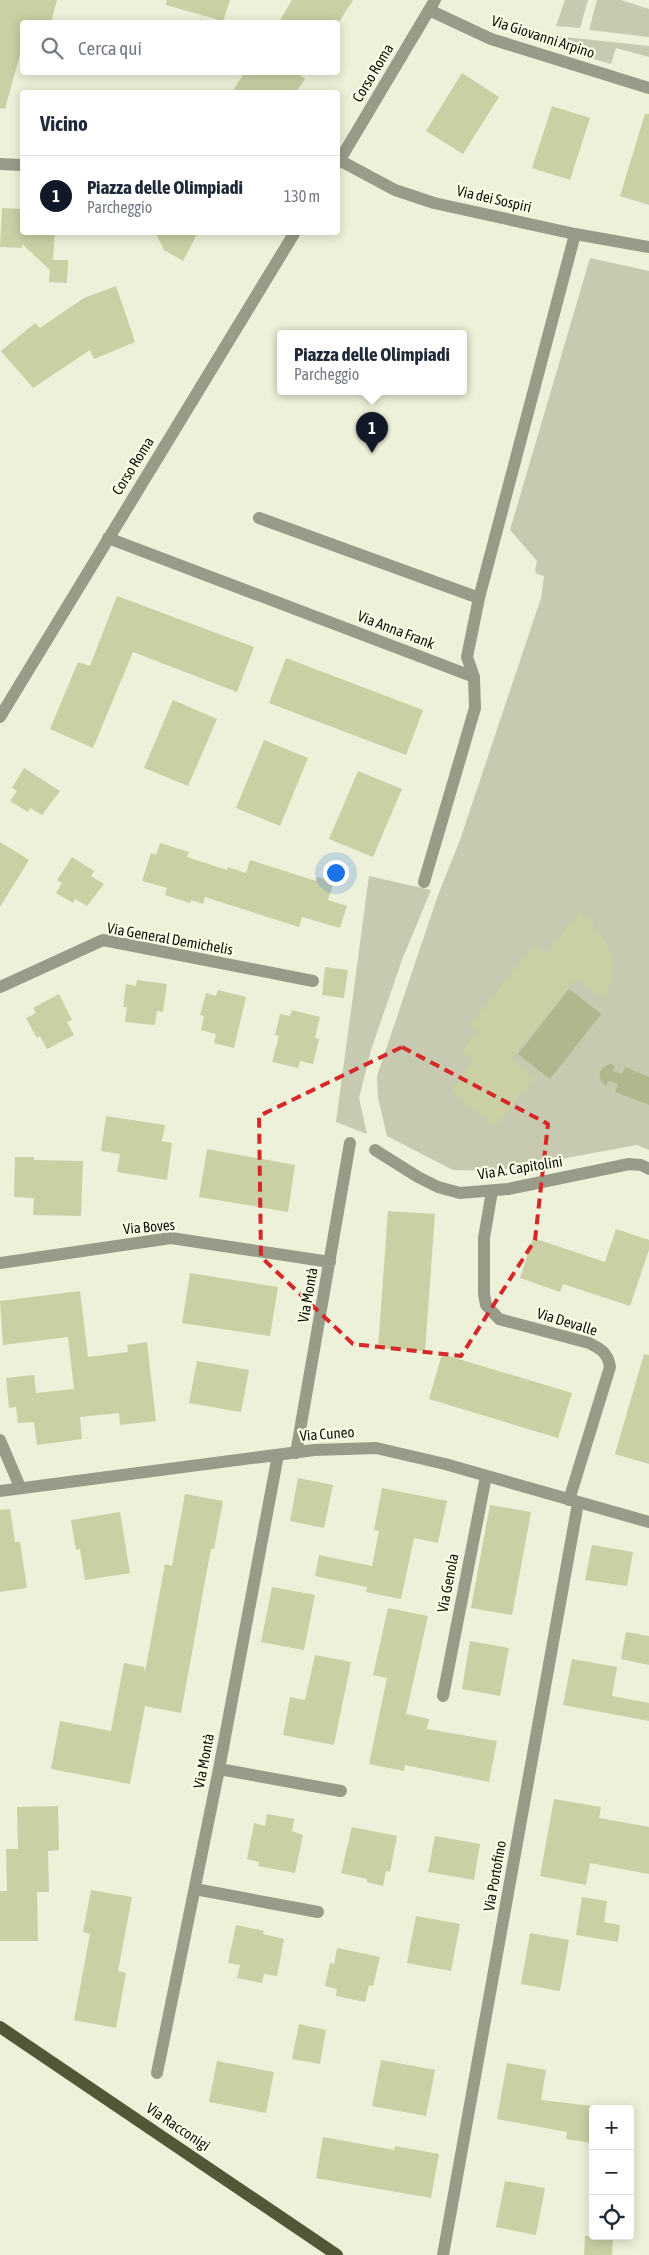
<!DOCTYPE html>
<html lang="it">
<head>
<meta charset="utf-8">
<style>
  :root { --surface:#fff; --page:#f2f2f3; --text:#1f2937; --muted:#747a83; --line:#e0e1e3; --accent:#111827 }
  body { margin:0; font-family:"Asap Condensed",sans-serif; background:var(--page); color:var(--text) }
  .controls { position:absolute; right:15px; bottom:15px; display:grid; overflow:hidden; border-radius:5px; box-shadow:0 2px 12px #0003 }
  .controls button { width:45px; height:45px; display:grid; place-items:center; padding:0; border:0; border-bottom:1px solid var(--line); background:var(--surface); color:var(--text); font:25px sans-serif }
  .you { position:absolute; left:335px; top:872px; width:18px; height:18px; margin:-12px; border:4px solid #fff; border-radius:50%; background:#1a73e8; box-shadow:0 0 0 8px #1a73e833 }
  .badge { display:grid; place-items:center; width:32px; height:32px; border-radius:50%; background:var(--accent); color:#fff; font-size:16px; font-weight:700 }
  .pin { position:absolute; translate:-50% -41px; filter:drop-shadow(0 1px 2px #0008) }
  .pin::after { content:''; position:absolute; top:26px; width:18px; height:15px; background:inherit; clip-path:polygon(0 0,100% 0,50% 100%) }
  .popup { position:absolute; left:277px; top:330px; width:190px; height:65px; box-sizing:border-box; display:grid; place-content:center; border-radius:5px; background:var(--surface); filter:drop-shadow(0 1px 4px #0005); font-size:16px; white-space:nowrap; color:var(--muted) }
  .popup b { font-size:19px; color:var(--text) }
  .popup::after { content:''; position:absolute; left:50%; top:100%; margin-left:-10px; border:10px solid transparent; border-top-color:var(--surface) }
  .list { margin:0; padding:0; list-style:none }
  h2 { display:flex; justify-content:space-between; align-items:center; height:65px; margin:0; padding:0 20px; font-size:21px }
  h2 small { font-size:16px; font-weight:400; color:var(--muted) }
  .list li { display:grid; grid-template-columns:32px 1fr auto; gap:15px; align-items:center; box-sizing:border-box; height:80px; padding:0 20px; border-top:1px solid var(--line) }
  .list b { display:block; font-size:19px; white-space:nowrap }
  .list p { margin:0; font-size:16px; white-space:nowrap; color:var(--muted) }
  .list em { font-size:16px; font-style:normal; color:var(--muted) }
  .icon { flex:none; width:28px; height:28px; fill:none; stroke:currentColor; stroke-width:2; stroke-linecap:round; stroke-linejoin:round }
  .map { position:relative; flex:none; width:649px; height:2255px; overflow:hidden }
  .search { position:absolute; background:var(--surface); box-shadow:0 2px 12px #0003; left:20px; top:20px; width:320px; height:55px; display:flex; align-items:center; gap:12px; box-sizing:border-box; padding:0 18px; border-radius:5px; color:var(--muted); font-size:19px }
  .panel { position:absolute; background:var(--surface); box-shadow:0 2px 12px #0003; left:20px; top:90px; width:320px; height:145px; border-radius:5px }
  .map>svg:first-child { display:block }
  .green { fill:#c7cab1 }
  .water { fill:#b1b68c }
  .building { fill:#cacfa4 }
  .lines { fill:none; stroke-linecap:round; stroke-linejoin:round }
  .street { stroke:#999b89; stroke-width:12 }
  .primary { stroke:#545737; stroke-width:12 }
  .marked { fill:none; stroke:#d62828; stroke-width:4; stroke-dasharray:10 6; stroke-linejoin:round }
  .labels { text-anchor:middle; stroke-width:4.5; stroke-linejoin:round; paint-order:stroke }
  .street-label { font-size:15px; fill:#13140c; stroke:#fbfee6 }
</style>
</head>
<body>
<div class="map">
<svg width="649" height="2255" viewBox="0 0 649 2255">
  <rect width="100%" height="100%" fill="#eef1d9"/>
  <path class="green" d="M 565,0 L 588,0 L 580,28 L 556,26 Z
    M 597,0 L 621,0 L 649,9 L 649,37 L 589,30 Z
    M 556,36 L 649,46 L 649,57 L 616,48 L 611,64 L 552,47 Z
    M 590,258 L 649,271 L 649,1150 L 637,1145 L 496,1171 L 453,1170 L 387,1136 L 378,1098 L 377,1076 L 438,895 L 460,840 L 541,598 L 544,576 L 537,574 L 535,570 L 537,561 L 510,530 Z
    M 369,876 L 431,890 L 402,960 L 371,1050 L 359,1098 L 367,1134 L 336,1122 Z"/>
  <path class="water" d="M 569,989 L 601,1014 L 550,1079 L 518,1054 Z
    M 611,1064 L 615,1065 L 613,1071 L 622,1074 L 625,1067 L 649,1077 L 649,1105 L 615,1092 L 618,1084 L 609,1081 L 606,1086 C 596,1079 598,1066 611,1064 Z"/>
  <path class="building" d="M 0,0 L 57,0 L 51,22 L 22,22 L 22,47 L 5,109 L 0,108 Z
    M 167,0 L 230,0 L 223,21 L 166,5 Z
    M 292,0 L 353,0 L 339,22 L 279,22 Z
    M 245,72 L 295,72 L 305,79 L 296,92 L 232,92 Z
    M 462,73 L 499,97 L 463,154 L 426,131 Z
    M 552,106 L 590,118 L 570,180 L 532,168 Z
    M 645,114 L 649,114 L 649,205 L 620,196 Z
    M 2,208 L 22,209 L 22,232 L 55,232 L 53,260 L 68,260 L 67,283 L 49,282 L 50,270 L 22,244 L 22,248 L 0,247 Z
    M 155,232 L 198,232 L 183,261 L 164,250 Z
    M 116,286 L 135,342 L 94,359 L 90,350 L 33,388 L 1,351 L 35,323 L 40,328 L 84,298 Z
    M 117,596 L 254,647 L 237,692 L 133,652 L 93,748 L 50,729 L 78,662 L 90,666 Z
    M 286,658 L 423,710 L 406,755 L 269,703 Z
    M 173,700 L 217,719 L 188,786 L 144,768 Z
    M 264,740 L 308,758 L 280,826 L 236,808 Z
    M 24,768 L 60,791 L 42,815 L 30,808 L 28,812 L 10,801 L 17,791 L 12,788 Z
    M 358,771 L 402,789 L 373,857 L 329,839 Z
    M 0,842 L 29,860 L 0,907 Z
    M 160,843 L 189,852 L 187,857 L 227,870 L 228,867 L 246,873 L 250,860 L 316,881 L 317,877 L 334,882 L 328,900 L 347,906 L 340,928 L 302,917 L 299,927 L 205,897 L 203,904 L 191,900 L 190,903 L 165,895 L 167,888 L 142,881 L 151,853 L 156,855 Z
    M 72,857 L 94,871 L 91,876 L 104,884 L 87,906 L 75,899 L 73,903 L 56,893 L 62,883 L 57,880 Z
    M 580,912 L 595,925 L 593,927 L 604,939 L 611,953 L 613,969 L 610,984 L 603,998 L 576,979 L 511,1059 L 534,1078 L 495,1127 L 451,1091 L 474,1061 L 462,1051 L 478,1032 L 470,1025 L 534,945 L 546,953 Z
    M 325,967 L 348,970 L 344,998 L 322,995 Z
    M 137,980 L 167,984 L 163,1012 L 157,1011 L 155,1025 L 125,1022 L 127,1007 L 123,1007 L 126,984 L 136,986 Z
    M 218,990 L 246,997 L 234,1048 L 214,1043 L 216,1034 L 201,1030 L 204,1016 L 200,1015 L 206,993 L 216,996 Z
    M 59,994 L 72,1020 L 67,1022 L 74,1035 L 47,1049 L 40,1036 L 37,1038 L 26,1018 L 36,1013 L 33,1008 Z
    M 292,1010 L 320,1017 L 315,1038 L 319,1039 L 313,1064 L 300,1061 L 298,1068 L 272,1062 L 279,1036 L 275,1035 L 280,1014 L 290,1016 Z
    M 106,1116 L 165,1125 L 162,1141 L 172,1143 L 167,1180 L 117,1172 L 120,1154 L 101,1151 Z
    M 207,1149 L 295,1165 L 288,1212 L 199,1197 Z
    M 15,1157 L 34,1157 L 34,1160 L 83,1161 L 81,1216 L 33,1215 L 34,1198 L 14,1197 Z
    M 388,1211 L 435,1214 L 425,1351 L 378,1348 Z
    M 616,1229 L 649,1240 L 649,1250 L 630,1306 L 563,1284 L 560,1292 L 520,1278 L 533,1238 L 605,1262 Z
    M 190,1273 L 278,1287 L 270,1336 L 182,1323 Z
    M 80,1291 L 88,1357 L 128,1352 L 127,1345 L 147,1342 L 156,1421 L 120,1425 L 119,1413 L 80,1417 L 82,1439 L 37,1445 L 34,1422 L 18,1423 L 16,1407 L 9,1408 L 6,1378 L 34,1375 L 36,1393 L 74,1389 L 68,1337 L 3,1345 L 0,1301 Z
    M 442,1354 L 572,1393 L 558,1438 L 429,1399 Z
    M 644,1354 L 649,1355 L 649,1464 L 615,1454 Z
    M 197,1361 L 249,1370 L 241,1412 L 189,1403 Z
    M 298,1478 L 333,1485 L 324,1528 L 290,1521 Z
    M 382,1488 L 447,1501 L 438,1543 L 414,1538 L 401,1599 L 366,1592 L 367,1587 L 315,1576 L 319,1555 L 372,1566 L 379,1531 L 374,1530 Z
    M 185,1494 L 223,1501 L 214,1549 L 211,1548 L 181,1713 L 145,1706 L 130,1784 L 51,1769 L 60,1721 L 111,1731 L 124,1663 L 144,1667 L 145,1672 L 165,1564 L 172,1566 Z
    M 490,1505 L 531,1512 L 512,1615 L 471,1608 Z
    M 10,1509 L 15,1542 L 20,1542 L 27,1588 L 0,1592 L 0,1510 Z
    M 120,1512 L 130,1573 L 85,1580 L 80,1549 L 76,1550 L 71,1520 Z
    M 592,1545 L 633,1552 L 627,1586 L 585,1580 Z
    M 272,1587 L 315,1595 L 304,1650 L 261,1642 Z
    M 388,1608 L 428,1616 L 406,1714 L 429,1719 L 427,1729 L 497,1741 L 489,1782 L 405,1765 L 404,1771 L 369,1764 L 387,1678 L 373,1675 Z
    M 626,1632 L 649,1636 L 649,1665 L 621,1659 Z
    M 470,1641 L 509,1648 L 500,1696 L 462,1689 Z
    M 315,1655 L 351,1662 L 334,1745 L 283,1735 L 290,1697 L 305,1700 Z
    M 572,1659 L 617,1667 L 612,1696 L 649,1703 L 649,1721 L 563,1705 Z
    M 554,1799 L 601,1807 L 599,1818 L 649,1827 L 649,1874 L 590,1863 L 586,1885 L 540,1876 Z
    M 58,1806 L 59,1850 L 48,1851 L 49,1892 L 37,1892 L 38,1941 L 0,1941 L 0,1891 L 7,1891 L 6,1849 L 18,1849 L 17,1807 Z
    M 267,1814 L 294,1819 L 292,1831 L 303,1835 L 295,1873 L 258,1866 L 259,1862 L 247,1859 L 254,1823 L 265,1826 Z
    M 352,1827 L 397,1836 L 390,1872 L 386,1871 L 383,1886 L 367,1882 L 367,1879 L 341,1873 Z
    M 435,1836 L 480,1844 L 474,1880 L 428,1872 Z
    M 91,1890 L 132,1897 L 118,1971 L 126,1973 L 116,2028 L 74,2020 L 90,1934 L 83,1932 Z
    M 582,1897 L 607,1901 L 604,1922 L 620,1925 L 618,1942 L 576,1935 Z
    M 416,1916 L 460,1924 L 451,1971 L 407,1963 Z
    M 236,1925 L 264,1931 L 263,1934 L 284,1939 L 277,1976 L 264,1974 L 262,1983 L 237,1978 L 240,1965 L 228,1963 Z
    M 530,1933 L 569,1940 L 560,1991 L 521,1984 Z
    M 337,1948 L 380,1957 L 373,1986 L 369,1985 L 365,2002 L 336,1996 L 337,1989 L 325,1986 L 330,1963 L 334,1964 Z
    M 299,2024 L 326,2030 L 320,2064 L 292,2059 Z
    M 381,2060 L 435,2070 L 426,2116 L 372,2106 Z
    M 217,2061 L 274,2072 L 266,2113 L 209,2102 Z
    M 507,2063 L 546,2070 L 541,2100 L 593,2106 L 593,2143 L 566,2139 L 567,2132 L 497,2119 Z
    M 323,2137 L 394,2150 L 395,2146 L 439,2154 L 431,2198 L 316,2178 Z
    M 505,2181 L 545,2188 L 536,2235 L 496,2227 Z
    M 585,2236 L 613,2236 L 612,2255 L 584,2255 Z"/>
  <g class="lines">
    <path class="street" d="M 429,10 L 491,39 L 649,88
      M 339,160 L 395,190 L 434,203 L 575,234 L 649,247
      M 338,163 L 435,0
      M 0,164 L 22,165
      M 259,518 L 479,598 L 467,657 L 474,677
      M 108,538 L 474,677 L 475,708 L 424,882
      M 479,598 L 575,234
      M 0,717 L 295,232
      M 0,987 L 103,940 L 313,981
      M 375,1150 L 418,1177 L 438,1187 L 460,1193 L 508,1189 L 629,1164 L 641,1165 L 649,1169
      M 492,1191 L 484,1238 L 484,1294 L 486,1305 L 499,1319 L 589,1343 C 601,1349 608,1353 610,1367 L 569,1500
      M 0,1263 L 171,1238 L 330,1262
      M 0,1440 L 20,1487
      M 296,1453 L 350,1143
      M 0,1491 L 314,1450 L 376,1448 L 445,1464 L 649,1522
      M 443,1696 L 486,1476
      M 219,1769 L 341,1791
      M 195,1889 L 318,1912
      M 157,2073 L 219,1769 L 278,1455
      M 443,2255 L 578,1503"/>
    <path class="primary" d="M 0,2027 L 337,2255"/>
  </g>
  <path class="marked" d="M 402,1047 L 548,1124 L 535,1240 L 461,1356 L 353,1344 L 261,1257 L 259,1116 Z"/>
  <g class="labels">
    <g class="street-label">
      <text transform="translate(543 37) rotate(18)" y="5">Via Giovanni Arpino</text>
      <text transform="translate(373 73) rotate(-59)" y="5">Corso Roma</text>
      <text transform="translate(494 199) rotate(13)" y="5">Via dei Sospiri</text>
      <text transform="translate(133 466) rotate(-58)" y="5">Corso Roma</text>
      <text transform="translate(396 630) rotate(21)" y="5">Via Anna Frank</text>
      <text transform="translate(170 939) rotate(10)" y="5">Via General Demichelis</text>
      <text transform="translate(520 1168) rotate(-9)" y="5">Via A. Capitolini</text>
      <text transform="translate(149 1227) rotate(-5)" y="5">Via Boves</text>
      <text transform="translate(308 1295) rotate(-80)" y="5">Via Montà</text>
      <text transform="translate(567 1322) rotate(17)" y="5">Via Devalle</text>
      <text transform="translate(327 1434) rotate(-4)" y="5">Via Cuneo</text>
      <text transform="translate(448 1583) rotate(-79)" y="5">Via Genola</text>
      <text transform="translate(204 1761) rotate(-79)" y="5">Via Montà</text>
      <text transform="translate(495 1876) rotate(-80)" y="5">Via Portofino</text>
      <text transform="translate(178 2127) rotate(34)" y="5">Via Racconigi</text>
    </g>
  </g>
</svg>
<div class="controls">
<button>+</button>
<button>−</button>
<button><svg class="icon" aria-label="locate" viewBox="0 0 24 24"><circle cx="12" cy="12" r="6"/><path d="M12 2v4M12 18v4M2 12h4M18 12h4"/></svg></button>
</div>
<div class="you"></div>
<div class="pin badge" style="left:372px;top:453px">1</div>
<div class="popup"><b>Piazza delle Olimpiadi</b>Parcheggio</div>
<div class="search"><svg class="icon" aria-label="search" viewBox="0 0 24 24"><circle cx="10" cy="10" r="6"/><path d="M15 15l6 6"/></svg>Cerca qui</div>
<section class="panel">
<h2>Vicino<small></small></h2>
<ul class="list">
<li><span class="badge">1</span><div><b>Piazza delle Olimpiadi</b><p>Parcheggio</p></div><em>130 m</em></li>
</ul>
</section>
</div>
</body>
</html>
